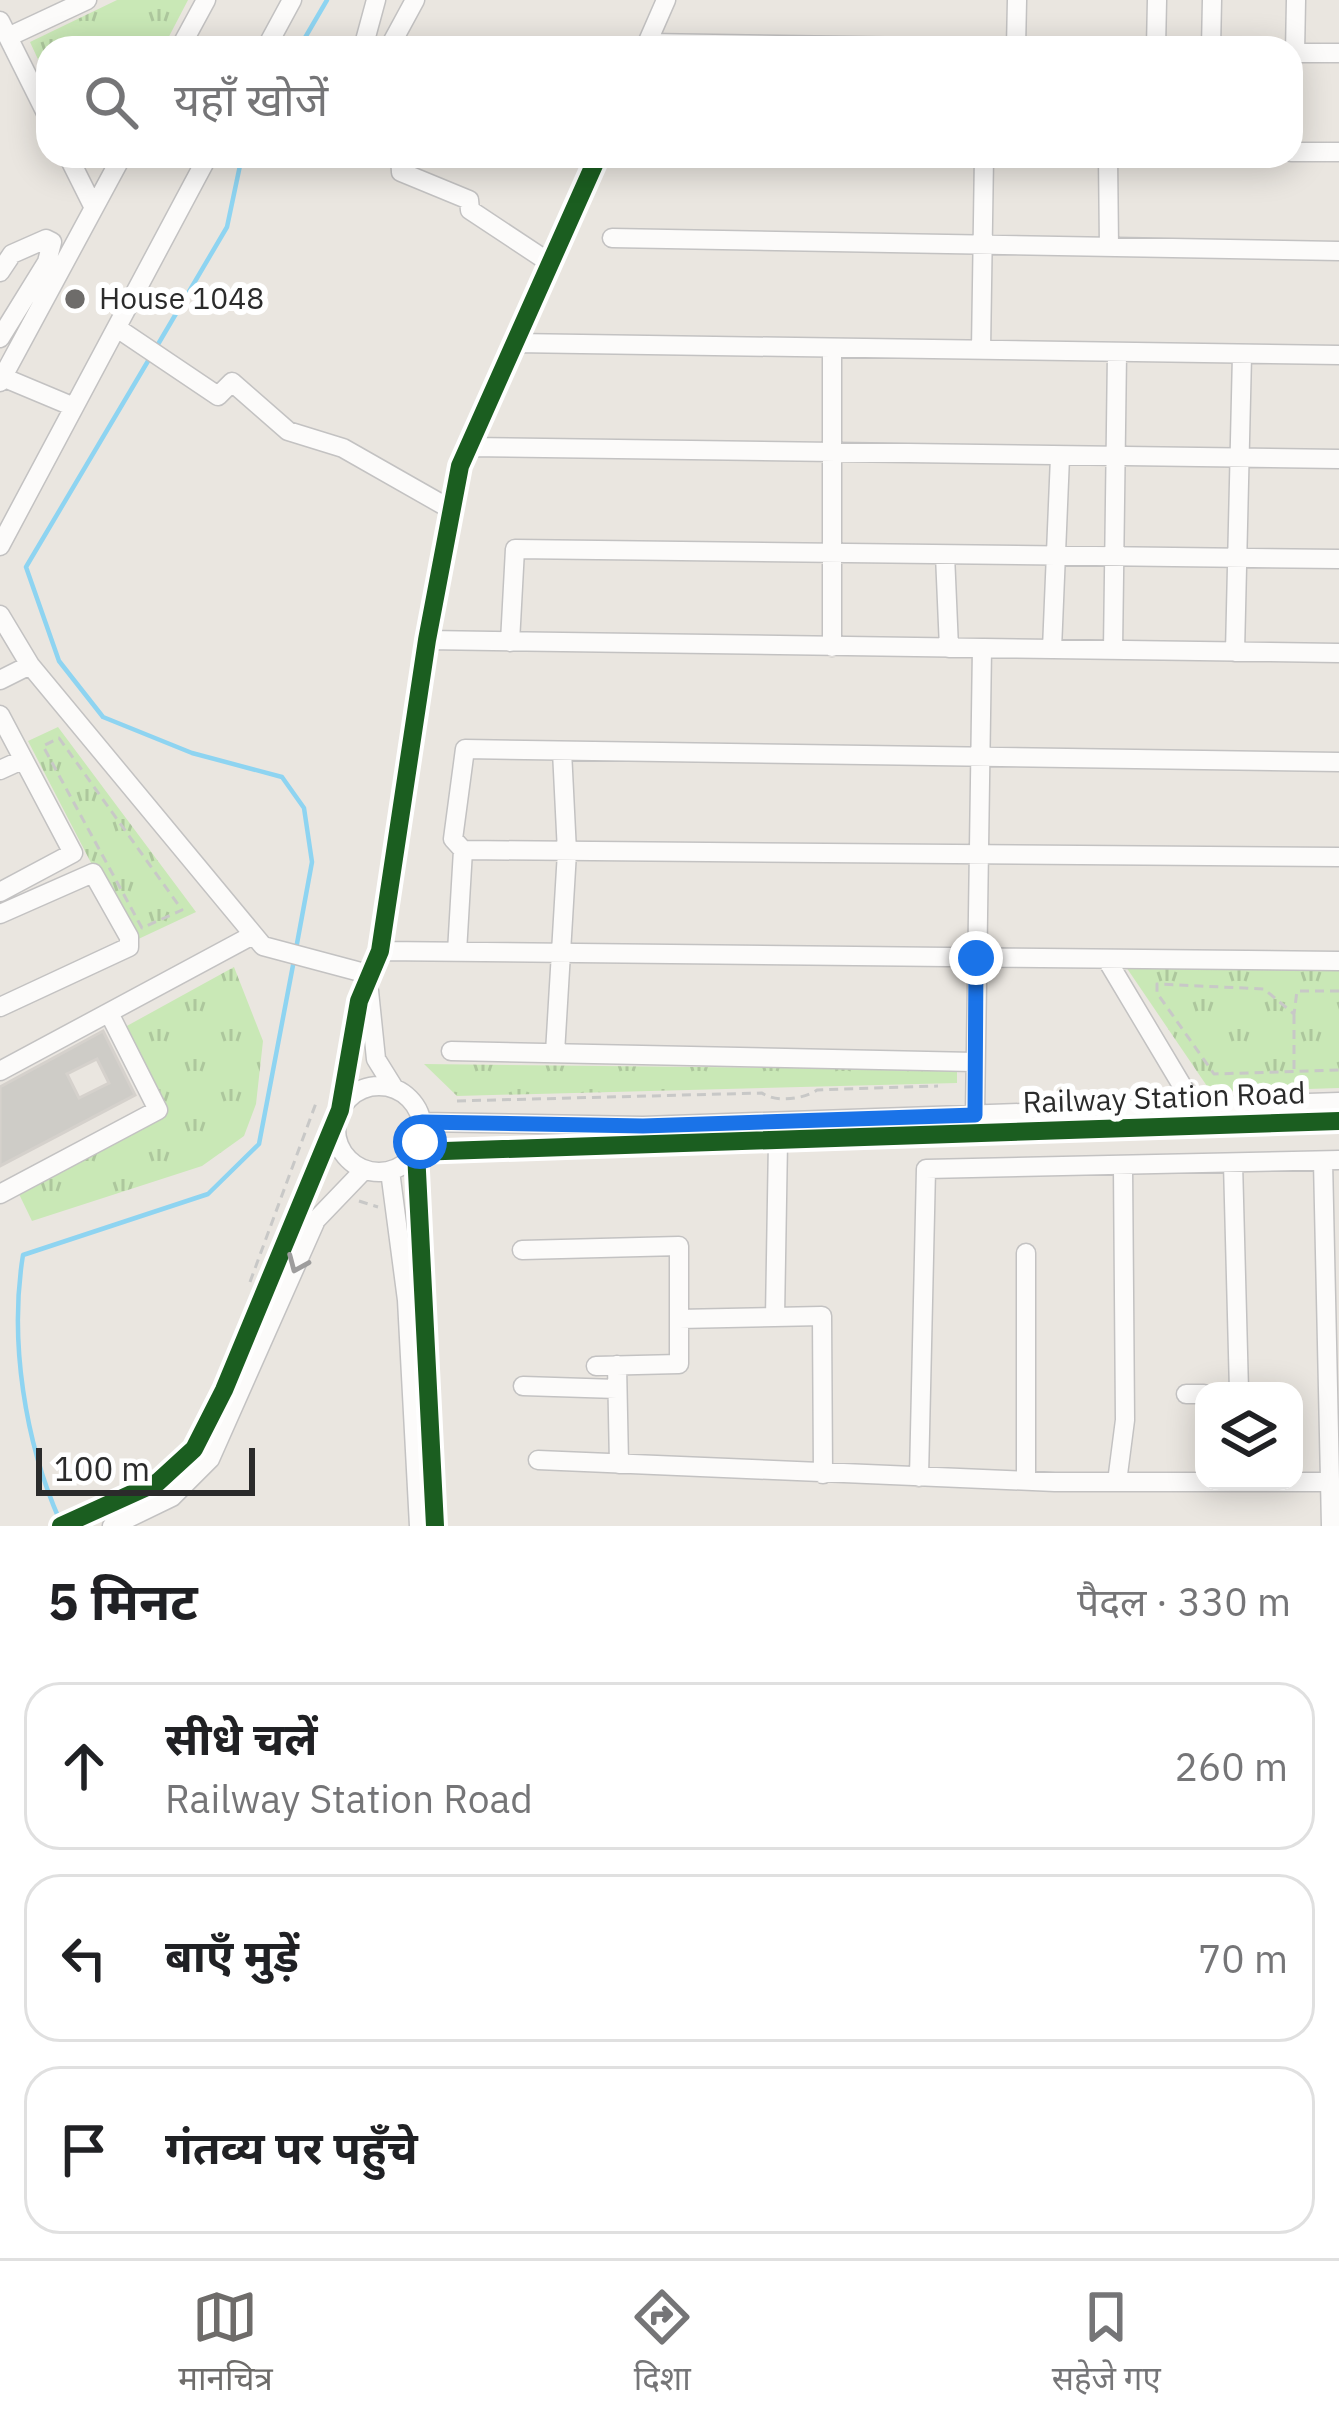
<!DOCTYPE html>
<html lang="hi">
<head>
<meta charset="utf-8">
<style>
  :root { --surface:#fff; --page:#f6f6f6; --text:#202124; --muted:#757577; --line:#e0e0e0; --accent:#6e6c6a }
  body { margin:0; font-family:"IBM Plex Sans","Noto Sans Devanagari",sans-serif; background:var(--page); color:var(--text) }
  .controls { position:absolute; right:36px; bottom:36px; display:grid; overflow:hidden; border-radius:24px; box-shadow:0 6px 30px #0003 }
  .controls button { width:108px; height:108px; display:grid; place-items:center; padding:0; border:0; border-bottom:3px solid var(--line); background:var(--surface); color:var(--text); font:60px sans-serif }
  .scale { position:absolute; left:36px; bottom:30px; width:219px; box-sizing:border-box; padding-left:12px; border:6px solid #2b2b2b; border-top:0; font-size:33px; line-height:42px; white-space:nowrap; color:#2b2b2b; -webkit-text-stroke:9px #fff; paint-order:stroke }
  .stop { position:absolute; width:36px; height:36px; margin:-27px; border:9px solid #1a73e8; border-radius:50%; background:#fff }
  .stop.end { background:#1a73e8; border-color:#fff; box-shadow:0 3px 12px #0008 }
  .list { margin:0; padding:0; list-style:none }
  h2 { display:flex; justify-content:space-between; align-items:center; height:156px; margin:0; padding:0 48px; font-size:51px }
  h2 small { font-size:39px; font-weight:400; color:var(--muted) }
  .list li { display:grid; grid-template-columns:78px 1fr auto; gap:36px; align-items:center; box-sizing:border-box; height:168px; margin:0 24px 24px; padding:0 24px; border:3px solid var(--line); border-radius:36px }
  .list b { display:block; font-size:45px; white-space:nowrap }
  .list p { margin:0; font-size:39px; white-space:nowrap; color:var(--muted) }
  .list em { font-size:39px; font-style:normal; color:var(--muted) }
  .icon { flex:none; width:66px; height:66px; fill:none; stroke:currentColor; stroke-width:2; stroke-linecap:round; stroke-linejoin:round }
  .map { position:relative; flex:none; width:1339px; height:1526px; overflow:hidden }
  .search { position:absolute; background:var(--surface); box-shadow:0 6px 30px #0003; left:36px; right:36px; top:36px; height:132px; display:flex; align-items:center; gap:30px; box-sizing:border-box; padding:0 42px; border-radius:36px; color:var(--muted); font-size:45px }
  .sheet { height:732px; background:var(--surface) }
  nav { display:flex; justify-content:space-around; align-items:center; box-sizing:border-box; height:168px; border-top:3px solid var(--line); background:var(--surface); font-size:33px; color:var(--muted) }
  nav a { display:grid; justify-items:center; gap:6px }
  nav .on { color:var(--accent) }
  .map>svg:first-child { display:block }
  .park { fill:url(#park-tufts) }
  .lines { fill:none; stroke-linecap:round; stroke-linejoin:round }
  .stream { stroke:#8ed4f1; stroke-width:4.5 }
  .building { fill:#ceccc7; stroke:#d5d1cc; stroke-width:3; fill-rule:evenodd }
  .minor-casing { stroke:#c3c2c2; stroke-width:21 }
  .path { stroke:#c8c8c7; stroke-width:3; stroke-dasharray:9 6; stroke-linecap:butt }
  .minor { stroke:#fcfbfa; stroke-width:18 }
  .cycleway-casing { stroke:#fff; stroke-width:26 }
  .cycleway { stroke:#1b5e20; stroke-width:18 }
  .oneway { stroke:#9e9d9d }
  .route { stroke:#1a73e8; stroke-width:15 }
  .poi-dot { fill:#6e6c6a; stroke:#fff; stroke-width:4.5 }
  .labels { text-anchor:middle; stroke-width:12; stroke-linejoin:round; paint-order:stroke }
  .poi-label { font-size:30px; fill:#2b2b2b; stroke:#fff; text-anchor:start }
  .street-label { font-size:30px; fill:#2b2b2b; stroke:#fff }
</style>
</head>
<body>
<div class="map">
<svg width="1339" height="1526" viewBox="0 0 1339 1526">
  <defs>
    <pattern id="park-tufts" width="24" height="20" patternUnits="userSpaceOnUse" patternTransform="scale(3)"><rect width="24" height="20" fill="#c9e8b6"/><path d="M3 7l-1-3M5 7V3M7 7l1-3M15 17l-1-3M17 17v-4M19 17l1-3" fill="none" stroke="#adc79d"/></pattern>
  </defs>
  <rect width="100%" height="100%" fill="#eae6e0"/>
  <path class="park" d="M 117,0 L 188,0 L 163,48 L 48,48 L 48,81 L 30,42 Z
    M 58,727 L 196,912 L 132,942 L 28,741 Z
    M 1124,964 L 1339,971 L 1339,1088 L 1211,1092 Z
    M 234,967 L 263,1041 L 256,1104 L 244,1136 L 202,1166 L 32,1221 L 18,1192 L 167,1113 L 125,1027 Z
    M 424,1064 L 957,1070 L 957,1083 L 457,1096 Z"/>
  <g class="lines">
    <path class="stream" d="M 299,48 L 327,0
      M 157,346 L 227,227 L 242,156
      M 151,356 L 26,567 L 59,661 L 103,717 L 192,753 L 282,777 L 304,808 L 312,862 L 296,949
      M 60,1521 C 25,1442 9,1341 23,1255 L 208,1194 L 259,1144 L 294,960"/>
  </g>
  <path class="building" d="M 103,1031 L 135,1095 L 0,1166 L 0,1087 ZM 97,1059 L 109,1083 L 79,1098 L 67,1074 Z"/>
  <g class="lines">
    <defs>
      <path id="minor" d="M 0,21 L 48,117
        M 8,37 L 87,0
        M 647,43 L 991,48
        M 180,48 L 206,0
        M 266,48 L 292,0
        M 363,48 L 376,0
        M 389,48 L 415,0
        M 645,48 L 666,0
        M 1016,48 L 1017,0
        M 1156,48 L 1157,0
        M 1211,48 L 1212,0
        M 1291,53 L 1339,53
        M 1295,53 L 1296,0
        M 1291,152 L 1339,152
        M 68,156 L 94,208
        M 400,156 L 401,172 L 469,200 L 470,210 L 550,263
        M 1108,156 L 1109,247
        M 612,238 L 1339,251
        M 0,272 L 12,254 L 46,239 L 52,242 L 47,262 L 0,338
        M 117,328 L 218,396 L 232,382 L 288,431 L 343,448 L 452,510
        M 515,343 L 1339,355
        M 832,349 L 832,647
        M 981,350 L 984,156
        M 0,376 L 74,407
        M 0,382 L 122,156
        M 469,447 L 1339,459
        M 0,546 L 208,156
        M 945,555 L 949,648
        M 0,615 L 30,665 L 263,946 L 368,974
        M 427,640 L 1339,653
        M 510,642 L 515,549 L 1339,559
        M 1052,649 L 1060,457
        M 1113,650 L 1117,353
        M 1235,652 L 1242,355
        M 0,680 L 30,665
        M 0,715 L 73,853 L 0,892
        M 0,770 L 22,760
        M 463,850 L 1339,857
        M 0,914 L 93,873 L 129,937 L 129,947 L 0,1007
        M 380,951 L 1339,961
        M 457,952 L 463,850 L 453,839 L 465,749 L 1339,762
        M 1107,960 L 1196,1109
        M 369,991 L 376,1059 L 394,1088
        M 451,1051 L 974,1062
        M 555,1053 L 567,852 L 562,751
        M 0,1071 L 253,935
        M336 1129a43 43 0 1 1 86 0a43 43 0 1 1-86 0Z
        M 975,1115 L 982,648
        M 422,1122 L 643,1126 L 1339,1102
        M 1323,1161 L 1331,1526
        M 1233,1163 L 1239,1391
        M 390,1171 L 407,1300 L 419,1526
        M 0,1194 L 158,1110 L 110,1015
        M 522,1250 L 679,1246 L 679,1364 L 596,1366
        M 1026,1253 L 1026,1481
        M 775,1317 L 778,1141
        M 679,1319 L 822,1316 L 823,1474
        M 617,1365 L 619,1464
        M 523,1386 L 617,1389
        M 1186,1394 L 1204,1394
        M 538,1460 L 1055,1482 L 1330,1482
        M 919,1477 L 926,1169 L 1339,1160
        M 1117,1482 L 1125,1420 L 1123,1167
        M 61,1526 L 158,1482 L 194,1449 L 224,1390 L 340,1110 L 359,1001 L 380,951 L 427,640 L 460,466 L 598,156
        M 112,1526 L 172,1497 L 210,1459 L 316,1220 L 364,1170
        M 435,1526 L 416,1152 L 1339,1121"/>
    </defs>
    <use href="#minor" class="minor-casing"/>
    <path class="path" d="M 59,738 L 182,910 L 142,928 L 43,746 Z
      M 1339,991 L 1297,991 L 1294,1014 L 1264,989 L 1157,984 L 1157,993 L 1214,1074 L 1339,1070
      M 1294,1069 L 1294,1014
      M 457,1101 L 762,1093 C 776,1103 804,1099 817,1090 L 938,1086
      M 359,1201 L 378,1207
      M 250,1282 L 316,1103"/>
    <use href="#minor" class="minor"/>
    <defs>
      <path id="cycleway" d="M 61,1526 L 158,1482 L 194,1449 L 224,1390 L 340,1110 L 359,1001 L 380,951 L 427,640 L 460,466 L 598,156
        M 435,1526 L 416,1152 L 1339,1121"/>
    </defs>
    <use href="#cycleway" class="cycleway-casing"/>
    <use href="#cycleway" class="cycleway"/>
  </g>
  <defs><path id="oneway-chevron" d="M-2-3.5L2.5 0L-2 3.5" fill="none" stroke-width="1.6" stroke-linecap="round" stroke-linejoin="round" transform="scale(3)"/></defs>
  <use class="oneway" href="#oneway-chevron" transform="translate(297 1264) rotate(113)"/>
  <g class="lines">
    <path class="route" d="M 420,1142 L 422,1122 L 643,1126 L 975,1115 L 976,958"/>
  </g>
  <circle class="poi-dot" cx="75" cy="299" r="12"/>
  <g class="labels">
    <g class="poi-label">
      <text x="99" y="309">House 1048</text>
    </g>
    <g class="street-label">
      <text transform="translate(1164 1098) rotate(-2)" y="10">Railway Station Road</text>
    </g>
  </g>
</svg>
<div class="controls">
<button><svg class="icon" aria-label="layers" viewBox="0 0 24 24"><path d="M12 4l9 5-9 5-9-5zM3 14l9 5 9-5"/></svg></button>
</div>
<div class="scale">100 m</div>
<div class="stop" style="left:420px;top:1142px"></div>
<div class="stop end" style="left:976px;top:958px"></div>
<div class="search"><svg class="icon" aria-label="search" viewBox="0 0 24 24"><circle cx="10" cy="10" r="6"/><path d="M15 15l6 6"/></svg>यहाँ खोजें</div>
</div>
<section class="sheet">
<h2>5 मिनट<small>पैदल · 330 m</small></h2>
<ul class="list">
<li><svg class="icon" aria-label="ahead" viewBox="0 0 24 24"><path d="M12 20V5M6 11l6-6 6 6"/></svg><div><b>सीधे चलें</b><p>Railway Station Road</p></div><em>260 m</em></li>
<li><svg class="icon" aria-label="left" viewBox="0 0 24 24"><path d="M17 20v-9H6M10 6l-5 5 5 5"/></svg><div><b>बाएँ मुड़ें</b></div><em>70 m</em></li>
<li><svg class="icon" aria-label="arrive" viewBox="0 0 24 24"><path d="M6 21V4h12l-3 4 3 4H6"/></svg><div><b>गंतव्य पर पहुँचे</b></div></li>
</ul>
</section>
<nav>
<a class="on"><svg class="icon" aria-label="map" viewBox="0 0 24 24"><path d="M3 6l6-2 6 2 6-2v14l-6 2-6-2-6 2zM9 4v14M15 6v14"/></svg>मानचित्र</a>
<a><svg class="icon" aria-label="directions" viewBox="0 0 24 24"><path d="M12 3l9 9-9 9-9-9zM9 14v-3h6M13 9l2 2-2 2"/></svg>दिशा</a>
<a><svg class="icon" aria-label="saved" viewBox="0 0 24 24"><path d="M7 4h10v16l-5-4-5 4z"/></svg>सहेजे गए</a>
</nav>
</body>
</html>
